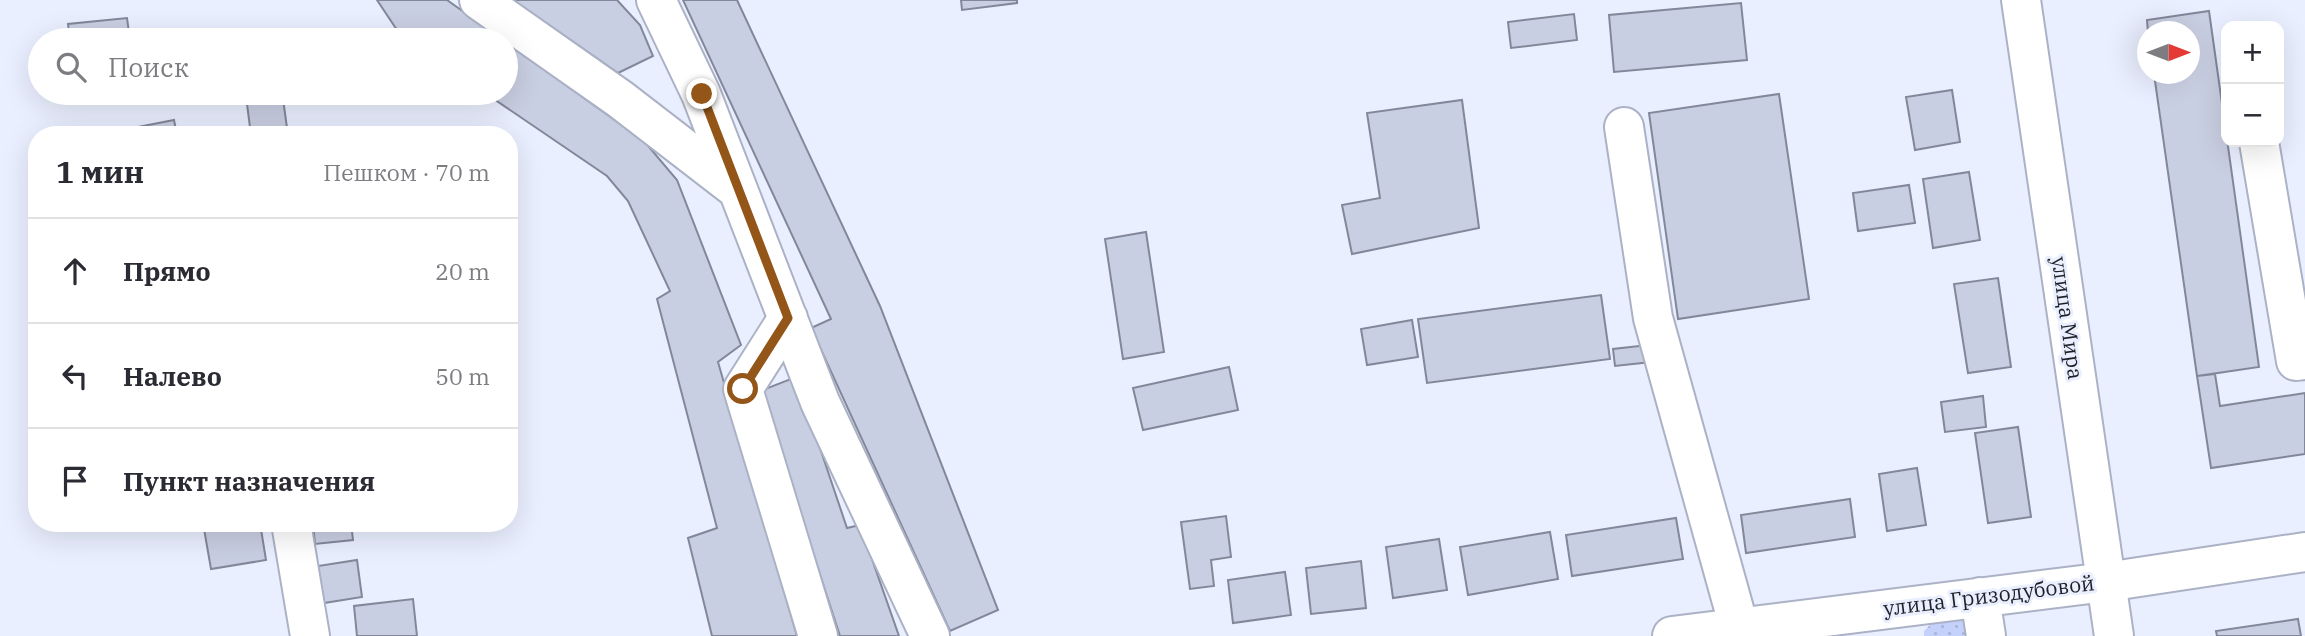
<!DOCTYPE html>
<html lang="ru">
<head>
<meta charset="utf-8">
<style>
  :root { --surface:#fff; --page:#f7f7f7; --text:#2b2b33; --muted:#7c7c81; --line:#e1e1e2 }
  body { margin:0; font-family:"IBM Plex Serif",serif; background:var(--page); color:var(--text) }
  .controls { position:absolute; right:21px; top:21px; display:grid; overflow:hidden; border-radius:14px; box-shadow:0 7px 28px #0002 }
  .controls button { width:63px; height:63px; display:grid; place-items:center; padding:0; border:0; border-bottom:2px solid var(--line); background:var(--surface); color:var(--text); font:35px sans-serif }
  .compass { position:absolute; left:2137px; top:21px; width:63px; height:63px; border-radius:50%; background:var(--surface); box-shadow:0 7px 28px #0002; rotate:90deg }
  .stop { position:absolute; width:21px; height:21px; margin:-16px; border:5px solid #935618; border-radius:50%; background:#fff }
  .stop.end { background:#935618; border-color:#fff; box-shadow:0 2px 7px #0008 }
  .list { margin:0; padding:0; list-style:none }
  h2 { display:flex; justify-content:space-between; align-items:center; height:91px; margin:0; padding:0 28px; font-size:30px }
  h2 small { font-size:23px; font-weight:400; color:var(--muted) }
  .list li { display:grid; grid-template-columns:46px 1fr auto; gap:21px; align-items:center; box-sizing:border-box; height:105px; padding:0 28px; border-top:2px solid var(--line) }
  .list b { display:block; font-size:26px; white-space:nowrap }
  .list em { font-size:23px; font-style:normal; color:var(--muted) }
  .icon { flex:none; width:38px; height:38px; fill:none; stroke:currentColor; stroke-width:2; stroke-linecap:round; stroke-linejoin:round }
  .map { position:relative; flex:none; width:2305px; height:636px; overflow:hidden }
  .search { position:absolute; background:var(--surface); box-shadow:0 7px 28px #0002; left:28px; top:28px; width:490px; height:77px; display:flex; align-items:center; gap:18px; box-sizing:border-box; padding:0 24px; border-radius:38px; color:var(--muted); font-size:26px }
  .panel { position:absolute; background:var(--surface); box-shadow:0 7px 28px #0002; left:28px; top:126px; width:490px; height:406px; border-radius:28px }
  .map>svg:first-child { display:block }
  .green { fill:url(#green-dots) }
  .building { fill:#c9cfe2; stroke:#82889a; stroke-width:2 }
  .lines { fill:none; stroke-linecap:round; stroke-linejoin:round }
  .minor-casing { stroke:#acb2c5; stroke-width:42 }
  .major-casing { stroke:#acb2c5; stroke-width:42 }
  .minor { stroke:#fff; stroke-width:38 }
  .major { stroke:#fff; stroke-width:38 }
  .route { stroke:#935618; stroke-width:9 }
  .labels { text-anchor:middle; stroke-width:6; stroke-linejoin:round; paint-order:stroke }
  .street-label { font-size:21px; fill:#1e2027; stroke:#eaefff }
</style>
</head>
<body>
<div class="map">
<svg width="2305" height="636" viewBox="0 0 2305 636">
  <defs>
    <pattern id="green-dots" width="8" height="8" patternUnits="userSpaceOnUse" patternTransform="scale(1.75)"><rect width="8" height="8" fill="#c3d1fb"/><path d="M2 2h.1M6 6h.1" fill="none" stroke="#a7b3d7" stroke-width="1.8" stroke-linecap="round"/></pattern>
  </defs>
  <rect width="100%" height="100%" fill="#eaefff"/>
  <path class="green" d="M 1965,618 L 1973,636 L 1924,636 L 1924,631 L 1934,621 Z"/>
  <path class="building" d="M 377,0 L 447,0 L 503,40 L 408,40 L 401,36 Z
    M 513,0 L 617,0 L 640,25 L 653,56 L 618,73 Z
    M 683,0 L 737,0 L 880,306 L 998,610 L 950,631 L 811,328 L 831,319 Z
    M 961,0 L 1017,0 L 1017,3 L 962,10 Z
    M 1741,3 L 1747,60 L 1614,72 L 1609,15 Z
    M 2209,11 L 2259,367 L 2197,376 L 2154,74 L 2190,74 L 2190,32 L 2148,32 L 2147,20 Z
    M 1574,14 L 1577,40 L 1511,48 L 1508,22 Z
    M 127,18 L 130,40 L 70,40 L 68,24 Z
    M 506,42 L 644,141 L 677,180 L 741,345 L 718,362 L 797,636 L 712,636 L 688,538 L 717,528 L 657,299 L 670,291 L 628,201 L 607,176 L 485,93 L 506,93 Z
    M 1952,90 L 1960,142 L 1915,150 L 1906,97 Z
    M 1779,94 L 1809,299 L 1678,319 L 1649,113 Z
    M 283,99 L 288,135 L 251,135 L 247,104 Z
    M 1462,100 L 1479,228 L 1352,254 L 1342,205 L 1380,198 L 1367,113 Z
    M 174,120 L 177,135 L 107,135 L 107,133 Z
    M 1969,172 L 1980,240 L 1933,248 L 1923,179 Z
    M 1909,185 L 1915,223 L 1858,231 L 1853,193 Z
    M 1146,232 L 1164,352 L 1123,359 L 1105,239 Z
    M 1998,278 L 2011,367 L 1968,373 L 1954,284 Z
    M 1601,295 L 1610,359 L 1427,383 L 1418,319 Z
    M 1412,320 L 1418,357 L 1367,365 L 1361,329 Z
    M 1648,345 L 1651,362 L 1615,366 L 1613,349 Z
    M 1229,367 L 1238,410 L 1143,430 L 1133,388 Z
    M 2215,374 L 2220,406 L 2305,393 L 2305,454 L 2211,468 L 2197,376 Z
    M 796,377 L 847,528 L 860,525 L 899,636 L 840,636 L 760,391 Z
    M 1983,396 L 1986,427 L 1945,432 L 1941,402 Z
    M 2018,427 L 2031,517 L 1988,523 L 1975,433 Z
    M 1917,468 L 1926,525 L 1887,531 L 1879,474 Z
    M 1850,499 L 1855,537 L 1746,553 L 1741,515 Z
    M 1226,516 L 1231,557 L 1211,560 L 1214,586 L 1190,589 L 1181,522 Z
    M 1676,518 L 1683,559 L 1572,576 L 1566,535 Z
    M 203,523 L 260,523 L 266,560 L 211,569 Z
    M 313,523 L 351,523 L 353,540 L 315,544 Z
    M 1550,532 L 1558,579 L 1468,595 L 1460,547 Z
    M 1439,539 L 1447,590 L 1393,598 L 1386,547 Z
    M 357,560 L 362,597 L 324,603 L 318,566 Z
    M 1361,561 L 1366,608 L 1311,614 L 1306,568 Z
    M 1285,572 L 1291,615 L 1233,623 L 1228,580 Z
    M 413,599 L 417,636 L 357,636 L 354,606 Z
    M 2298,619 L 2301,636 L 2217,636 L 2216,631 Z"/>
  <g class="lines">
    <defs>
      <path id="minor" d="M 479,0 L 620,99 L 738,190
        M 656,0 L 701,94 L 820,402 L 930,636
        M 1624,127 L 1653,318 L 1739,627
        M 2259,142 L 2296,361 L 2305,360
        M 788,318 L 743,389 L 818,636
        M 291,523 L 310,636
        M 1980,597 L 1986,636
        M 1672,636 L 2106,582 L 2305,552"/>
      <path id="major" d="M 2021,0 L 2114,636"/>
    </defs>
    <use href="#minor" class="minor-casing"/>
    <use href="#major" class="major-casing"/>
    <use href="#minor" class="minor"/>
    <use href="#major" class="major"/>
  </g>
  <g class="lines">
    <path class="route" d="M 702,94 L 788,318 L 743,389"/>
  </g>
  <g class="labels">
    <g class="street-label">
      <text transform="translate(2067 318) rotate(82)" y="7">улица Мира</text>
      <text transform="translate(1989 596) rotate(-7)" y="7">улица Гризодубовой</text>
    </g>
  </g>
</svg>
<div class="controls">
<button>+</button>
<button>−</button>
</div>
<svg class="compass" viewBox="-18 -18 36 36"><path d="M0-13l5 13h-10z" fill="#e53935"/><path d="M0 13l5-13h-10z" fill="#7c7c81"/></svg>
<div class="stop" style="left:743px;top:389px"></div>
<div class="stop end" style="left:702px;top:94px"></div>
<div class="search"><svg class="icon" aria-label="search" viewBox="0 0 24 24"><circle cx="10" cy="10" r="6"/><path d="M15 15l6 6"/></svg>Поиск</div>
<section class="panel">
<h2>1 мин<small>Пешком · 70 m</small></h2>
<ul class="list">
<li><svg class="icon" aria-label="ahead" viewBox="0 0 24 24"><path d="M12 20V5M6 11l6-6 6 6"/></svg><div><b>Прямо</b></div><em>20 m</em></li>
<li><svg class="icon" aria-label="left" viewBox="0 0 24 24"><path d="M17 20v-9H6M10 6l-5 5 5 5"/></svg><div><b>Налево</b></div><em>50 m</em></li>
<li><svg class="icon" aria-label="arrive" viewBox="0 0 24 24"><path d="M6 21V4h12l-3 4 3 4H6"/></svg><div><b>Пункт назначения</b></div></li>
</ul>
</section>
</div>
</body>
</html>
